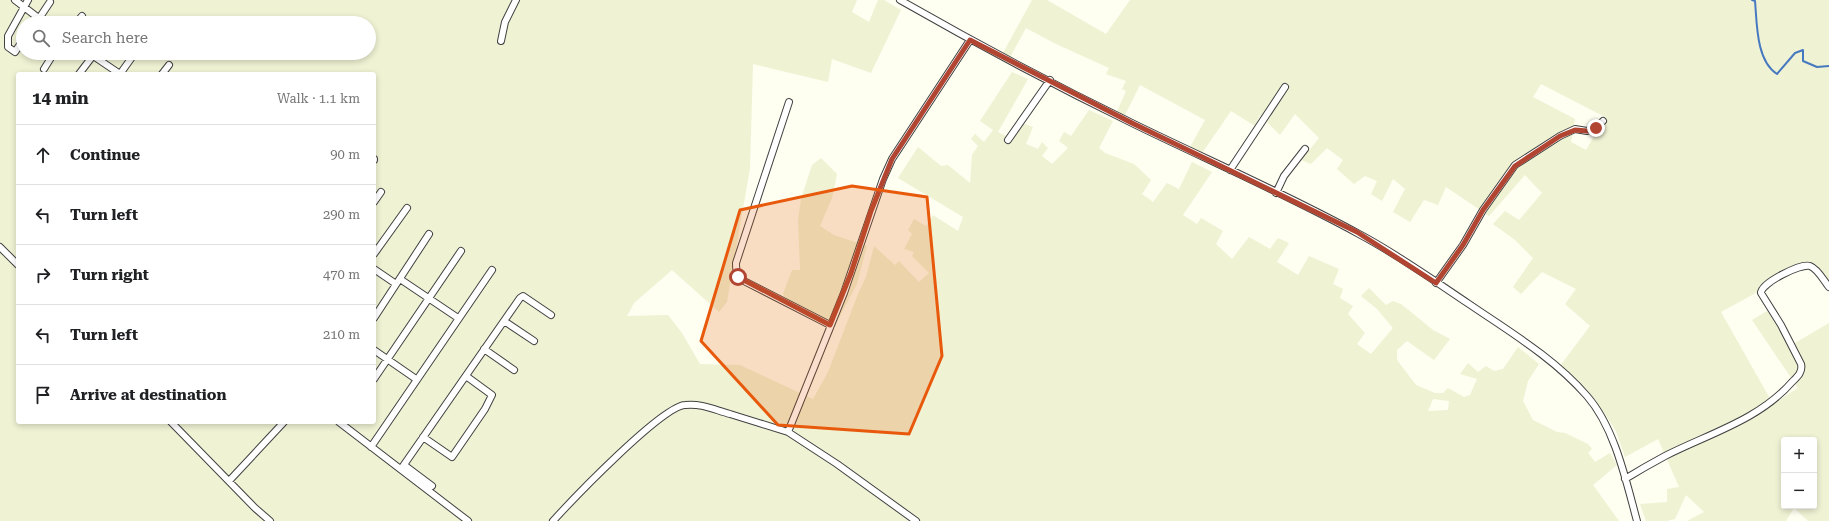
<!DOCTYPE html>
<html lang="en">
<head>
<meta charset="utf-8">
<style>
  :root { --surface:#fff; --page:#f6f6f6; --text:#202124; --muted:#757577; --line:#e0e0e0 }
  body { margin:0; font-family:"Roboto Serif",serif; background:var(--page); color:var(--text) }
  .controls { position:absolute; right:12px; bottom:12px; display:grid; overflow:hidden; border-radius:4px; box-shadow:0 2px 6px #0003 }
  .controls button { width:36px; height:36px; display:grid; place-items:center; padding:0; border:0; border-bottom:1px solid var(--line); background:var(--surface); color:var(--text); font:20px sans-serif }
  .stop { position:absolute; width:12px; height:12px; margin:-9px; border:3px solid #b24532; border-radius:50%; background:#fff }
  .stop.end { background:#b24532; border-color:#fff; box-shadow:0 1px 4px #0008 }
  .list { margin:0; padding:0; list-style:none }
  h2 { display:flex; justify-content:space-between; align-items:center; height:52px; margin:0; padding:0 16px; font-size:17px }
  h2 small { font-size:13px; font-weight:400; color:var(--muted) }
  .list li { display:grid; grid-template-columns:26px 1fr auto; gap:12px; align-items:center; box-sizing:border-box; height:60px; padding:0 16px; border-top:1px solid var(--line) }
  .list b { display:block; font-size:15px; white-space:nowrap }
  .list em { font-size:13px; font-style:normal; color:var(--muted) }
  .icon { flex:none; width:22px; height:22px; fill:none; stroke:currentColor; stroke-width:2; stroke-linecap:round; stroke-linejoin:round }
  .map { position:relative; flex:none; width:1829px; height:521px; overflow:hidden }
  .search { position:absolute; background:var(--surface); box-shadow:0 2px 6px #0003; left:16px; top:16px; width:360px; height:44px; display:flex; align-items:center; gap:10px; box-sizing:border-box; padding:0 14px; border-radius:22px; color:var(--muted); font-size:15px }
  .panel { position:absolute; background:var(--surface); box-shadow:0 2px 6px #0003; left:16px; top:72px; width:360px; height:352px; border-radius:4px }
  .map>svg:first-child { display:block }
  .farmland { fill:#eff2d3; fill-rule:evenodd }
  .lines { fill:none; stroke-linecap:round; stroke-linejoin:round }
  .stream { stroke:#4779c1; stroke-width:2 }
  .minor-casing { stroke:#414141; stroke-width:8 }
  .minor { stroke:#fff; stroke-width:6 }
  .route { stroke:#b24532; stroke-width:5 }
  .marked { fill:#e8590c; fill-opacity:0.2; stroke:#e8590c; stroke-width:3; stroke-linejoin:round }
</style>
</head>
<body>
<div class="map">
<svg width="1829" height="521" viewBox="0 0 1829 521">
  <rect width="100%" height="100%" fill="#fefef1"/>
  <path class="farmland" d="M 0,0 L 857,0 L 852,12 L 869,22 L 878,0 L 884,0 L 901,10 L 871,73 L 832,59 L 828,82 L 753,64 L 750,168 L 727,302 L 719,312 L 672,270 L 634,303 L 627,316 L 668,315 L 682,333 L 700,364 L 740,365 L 813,399 L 828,372 L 858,294 L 866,277 L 874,246 L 895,265 L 899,261 L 919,282 L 929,273 L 912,256 L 914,252 L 904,249 L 912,234 L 908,230 L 914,219 L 926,226 L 933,215 L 958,231 L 963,217 L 898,178 L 918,147 L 941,166 L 948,165 L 970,183 L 972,155 L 978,146 L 971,139 L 975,134 L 984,142 L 993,130 L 980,121 L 1012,72 L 1028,79 L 998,132 L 1010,138 L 1019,122 L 1033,127 L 1026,144 L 1038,149 L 1042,142 L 1048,148 L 1042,156 L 1052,164 L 1068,148 L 1059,141 L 1064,132 L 1071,136 L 1089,110 L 1113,121 L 1099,148 L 1105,153 L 1134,164 L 1151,180 L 1142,194 L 1153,202 L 1167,183 L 1179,189 L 1192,162 L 1212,172 L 1183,215 L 1197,224 L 1201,218 L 1223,231 L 1216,244 L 1232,259 L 1249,237 L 1270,249 L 1278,238 L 1289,243 L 1277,262 L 1298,275 L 1309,256 L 1339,269 L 1333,284 L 1343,289 L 1340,298 L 1353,306 L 1348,314 L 1365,333 L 1357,344 L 1371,354 L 1393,328 L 1377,309 L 1361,296 L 1369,288 L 1386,305 L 1393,301 L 1401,304 L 1433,330 L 1450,339 L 1434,360 L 1407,341 L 1397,350 L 1397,360 L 1416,385 L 1435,393 L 1443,393 L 1448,388 L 1464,397 L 1470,395 L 1477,379 L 1460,374 L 1468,363 L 1478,372 L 1486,366 L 1494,371 L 1503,369 L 1518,347 L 1539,364 L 1528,381 L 1523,401 L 1533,420 L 1557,432 L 1565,433 L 1588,444 L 1592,449 L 1588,453 L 1595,462 L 1610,453 L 1617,465 L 1593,485 L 1619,521 L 0,521 ZM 23,23 L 369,23 L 369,53 L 23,53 ZM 18,74 L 374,74 L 374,422 L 18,422 ZM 1433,399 L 1449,401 L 1448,410 L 1428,411 Z
    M 1032,0 L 1047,0 L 1106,34 L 1130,0 L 1829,0 L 1829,289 L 1809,264 L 1721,312 L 1773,404 L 1798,388 L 1752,320 L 1767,311 L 1795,343 L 1829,323 L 1829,521 L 1808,521 L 1794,508 L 1786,521 L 1687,521 L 1704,512 L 1686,495 L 1675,519 L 1667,521 L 1646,521 L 1640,504 L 1667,502 L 1667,489 L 1679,487 L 1658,439 L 1625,457 L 1616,431 L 1597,402 L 1579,381 L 1560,366 L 1590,326 L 1565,304 L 1576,289 L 1542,272 L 1521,294 L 1513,287 L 1533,258 L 1515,240 L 1493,224 L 1505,211 L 1519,220 L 1542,193 L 1525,175 L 1489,216 L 1446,187 L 1438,205 L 1424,200 L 1410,222 L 1393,212 L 1405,189 L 1393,179 L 1382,201 L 1371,194 L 1377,181 L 1365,176 L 1354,184 L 1337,169 L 1343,160 L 1327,148 L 1311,164 L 1301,160 L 1319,138 L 1295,114 L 1280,135 L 1260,115 L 1255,126 L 1231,111 L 1200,156 L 1189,149 L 1205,120 L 1140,85 L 1124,117 L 1116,114 L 1126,91 L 1122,89 L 1126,81 L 1106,74 L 1109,68 L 1056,44 L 1026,28 L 1009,59 L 1003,53 ZM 1541,84 L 1605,117 L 1586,150 L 1571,142 L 1575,119 L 1533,97 ZM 1784,440 L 1814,440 L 1814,506 L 1784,506 Z
    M 821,158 L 837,174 L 832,198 L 820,226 L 834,235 L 867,246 L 857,284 L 835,326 L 809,315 L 786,300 L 783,294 L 792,270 L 800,270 L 798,220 L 801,199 L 812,165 Z"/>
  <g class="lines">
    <path class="stream" d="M 1752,0 L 1755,1 C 1757,23 1756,61 1777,74 L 1795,53 L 1803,50 L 1803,61 L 1817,67 L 1829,66"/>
    <defs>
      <path id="minor" d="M 15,0 L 45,23
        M 900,0 C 977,44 1056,86 1136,125 C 1210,161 1286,194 1359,234 C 1397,254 1433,280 1469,304 C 1510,332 1554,358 1587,396 C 1615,428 1626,481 1637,521
        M 36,23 L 50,2
        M 76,23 L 82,16
        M 23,40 L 15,52 L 8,47 L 8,36 L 28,0
        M 501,41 L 505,22 L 516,0
        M 89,53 L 120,74
        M 44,69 L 54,53
        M 79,74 L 95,53
        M 120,74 L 135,53
        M 162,74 L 169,65
        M 789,102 L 736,263 C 736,272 737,276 744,281 L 830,325
        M 1008,140 L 1050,80
        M 374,160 L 374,159
        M 1230,170 L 1285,87
        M 1276,193 L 1284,176 L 1305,149
        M 374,202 L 381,192
        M 0,247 L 18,265
        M 374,254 L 407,208
        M 374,269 L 396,284
        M 400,279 L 458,318
        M 1436,283 L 1463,245 L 1483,210 L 1515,165 L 1560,136 L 1575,129 L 1587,131 L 1596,128 L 1603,121
        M 374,318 L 429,234
        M 504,321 L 534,341
        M 484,349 L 514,370
        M 374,350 L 416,379
        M 374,379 L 461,251
        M 171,422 L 255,508 L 270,521
        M 339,422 L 468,521
        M 788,432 L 837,464 L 916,521
        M 423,437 L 452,457 L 485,409 L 492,395 L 466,376
        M 371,447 L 492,270
        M 404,465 L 432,486
        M 401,469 L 520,298 L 523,296 L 551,315
        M 1625,479 C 1638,471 1652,463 1665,456 C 1708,434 1759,420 1792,382 C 1797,377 1803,372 1801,364 L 1781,325 L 1761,293 C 1761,283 1801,263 1810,266 C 1818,269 1824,281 1829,287
        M 229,481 L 284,422
        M 553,521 C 573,499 661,407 685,405 C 701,403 715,410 730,414 C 749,420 769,426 788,432 L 844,293 L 883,179 L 892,159 L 970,40"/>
    </defs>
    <use href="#minor" class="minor-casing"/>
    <use href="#minor" class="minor"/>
  </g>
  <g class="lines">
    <path class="route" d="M 738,277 L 830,325 L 851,273 L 871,211 L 892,159 L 970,40 L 1132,123 L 1357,232 L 1436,283 L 1463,245 L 1483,210 L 1515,166 L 1560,136 L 1575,130 L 1587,131 L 1596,128"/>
  </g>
  <path class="marked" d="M 852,186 L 927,197 L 942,356 L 909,434 L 778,425 L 701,341 L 740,210 Z"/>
</svg>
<div class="controls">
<button>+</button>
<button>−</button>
</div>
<div class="stop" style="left:738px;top:277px"></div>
<div class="stop end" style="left:1596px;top:128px"></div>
<div class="search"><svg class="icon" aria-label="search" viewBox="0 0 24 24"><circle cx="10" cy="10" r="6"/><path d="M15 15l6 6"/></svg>Search here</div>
<section class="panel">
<h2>14 min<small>Walk · 1.1 km</small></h2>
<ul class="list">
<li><svg class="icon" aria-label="ahead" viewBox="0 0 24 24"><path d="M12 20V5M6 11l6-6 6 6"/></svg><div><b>Continue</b></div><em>90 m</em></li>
<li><svg class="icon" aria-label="left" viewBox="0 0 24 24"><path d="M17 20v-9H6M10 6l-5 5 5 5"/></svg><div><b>Turn left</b></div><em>290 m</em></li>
<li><svg class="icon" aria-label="right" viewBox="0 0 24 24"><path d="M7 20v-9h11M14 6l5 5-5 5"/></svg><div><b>Turn right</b></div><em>470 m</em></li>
<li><svg class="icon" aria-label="left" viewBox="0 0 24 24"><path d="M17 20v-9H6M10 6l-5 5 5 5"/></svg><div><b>Turn left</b></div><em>210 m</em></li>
<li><svg class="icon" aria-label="arrive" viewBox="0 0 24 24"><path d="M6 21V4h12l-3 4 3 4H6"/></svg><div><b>Arrive at destination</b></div></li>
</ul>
</section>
</div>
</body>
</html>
